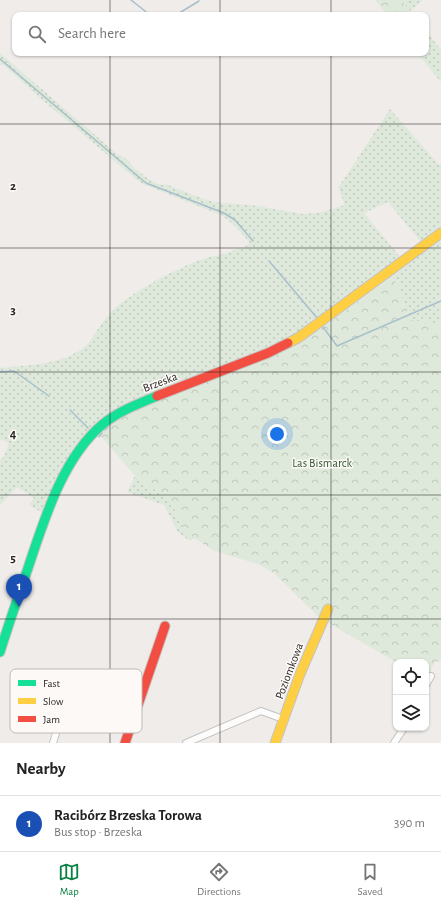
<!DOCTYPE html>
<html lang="en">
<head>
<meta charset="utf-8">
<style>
  :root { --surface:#fff; --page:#f2f2f2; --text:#222; --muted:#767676; --line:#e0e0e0; --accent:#0b8043 }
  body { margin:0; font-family:"Alegreya Sans",sans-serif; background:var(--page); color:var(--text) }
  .controls { position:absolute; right:12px; bottom:12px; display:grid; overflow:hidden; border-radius:8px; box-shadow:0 1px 3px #0004 }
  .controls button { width:36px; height:36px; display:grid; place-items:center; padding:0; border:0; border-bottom:1px solid var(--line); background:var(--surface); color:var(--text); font:20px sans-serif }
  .you { position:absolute; left:277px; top:434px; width:14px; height:14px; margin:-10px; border:3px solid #fff; border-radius:50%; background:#1a73e8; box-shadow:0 0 0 6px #1a73e833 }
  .badge { display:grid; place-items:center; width:26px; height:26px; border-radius:50%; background:var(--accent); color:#fff; font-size:13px; font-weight:700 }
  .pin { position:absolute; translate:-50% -33px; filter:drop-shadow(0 1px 2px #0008) }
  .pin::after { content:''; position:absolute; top:21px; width:14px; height:12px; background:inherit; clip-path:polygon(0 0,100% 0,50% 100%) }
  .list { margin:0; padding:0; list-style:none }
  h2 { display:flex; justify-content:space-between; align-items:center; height:52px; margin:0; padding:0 16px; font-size:17px }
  h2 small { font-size:13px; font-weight:400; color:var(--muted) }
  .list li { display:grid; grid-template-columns:26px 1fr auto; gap:12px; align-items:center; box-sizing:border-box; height:56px; padding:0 16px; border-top:1px solid var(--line) }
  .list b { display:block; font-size:15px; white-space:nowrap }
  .list p { margin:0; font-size:13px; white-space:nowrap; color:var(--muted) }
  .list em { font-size:13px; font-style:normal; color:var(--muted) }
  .icon { flex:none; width:22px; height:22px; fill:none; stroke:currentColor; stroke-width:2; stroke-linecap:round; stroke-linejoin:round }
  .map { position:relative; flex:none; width:441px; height:743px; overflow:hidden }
  .search { position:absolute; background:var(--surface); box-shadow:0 1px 3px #0004; left:12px; right:12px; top:12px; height:44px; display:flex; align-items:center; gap:10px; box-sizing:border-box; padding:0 14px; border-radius:8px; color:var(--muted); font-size:15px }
  .sheet { height:108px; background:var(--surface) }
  nav { display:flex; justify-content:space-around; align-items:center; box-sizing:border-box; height:56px; border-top:1px solid var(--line); background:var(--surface); font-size:11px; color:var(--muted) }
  nav a { display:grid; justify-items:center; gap:2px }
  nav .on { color:var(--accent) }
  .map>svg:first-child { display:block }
  .grass { fill:url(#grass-dots) }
  .forest { fill:url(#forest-crowns) }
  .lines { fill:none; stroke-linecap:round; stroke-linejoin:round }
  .stream { stroke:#a8bfcc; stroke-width:1.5 }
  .street-casing { stroke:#c5c3c1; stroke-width:8 }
  .fast-casing { stroke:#c5c3c1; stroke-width:11 }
  .slow-casing { stroke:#c5c3c1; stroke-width:11 }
  .jam-casing { stroke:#c5c3c1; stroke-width:11 }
  .street { stroke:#fdfcfc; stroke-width:6 }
  .fast { stroke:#16e098; stroke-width:9 }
  .slow { stroke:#ffcf43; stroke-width:9 }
  .jam { stroke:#f24e42; stroke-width:9 }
  .grid { fill:none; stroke:#292726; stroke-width:1; stroke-opacity:0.55 }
  .labels { text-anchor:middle; stroke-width:3; stroke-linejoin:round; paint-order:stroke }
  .street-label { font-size:12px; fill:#292726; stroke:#fdf9f6 }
  .park-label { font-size:12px; fill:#345932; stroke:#fdf9f6 }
  .key { fill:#fdf9f6; stroke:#bdbab8; stroke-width:1 }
  .key-label { font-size:11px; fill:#292726 }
  .grid-label { font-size:13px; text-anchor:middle; font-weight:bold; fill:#292726; stroke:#fdf9f6; stroke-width:3; stroke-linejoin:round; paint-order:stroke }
</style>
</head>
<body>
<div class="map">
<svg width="441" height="743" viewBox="0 0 441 743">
  <defs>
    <pattern id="grass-dots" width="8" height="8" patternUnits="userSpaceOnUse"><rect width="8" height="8" fill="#dee9db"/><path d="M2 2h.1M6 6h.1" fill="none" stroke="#bec8bc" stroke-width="1.8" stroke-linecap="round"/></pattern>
    <pattern id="forest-crowns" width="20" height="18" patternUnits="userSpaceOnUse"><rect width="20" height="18" fill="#dee9db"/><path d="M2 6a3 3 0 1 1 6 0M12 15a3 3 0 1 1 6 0" fill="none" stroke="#bec8bc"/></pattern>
  </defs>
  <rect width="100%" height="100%" fill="#efecea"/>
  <path class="grass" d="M 401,0 L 423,0 L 410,11 L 414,15 L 405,15 L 410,11 Z
    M 426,31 L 441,50 L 441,82 L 417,53 L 426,53 Z
    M 0,53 L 117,154 L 127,159 L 134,168 L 150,180 L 158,184 L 168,185 L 195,196 L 214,202 L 258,206 L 302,214 L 319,213 L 345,205 L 338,188 L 390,109 L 439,165 L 441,164 L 441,228 L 421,242 L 388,202 L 364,213 L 401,258 L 315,323 L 274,347 L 141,398 L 116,410 L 100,421 L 89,433 L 45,514 L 29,505 L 34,498 L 17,487 L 0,505 L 0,461 L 4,456 L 9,443 L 0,439 L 0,368 C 27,365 59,365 82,349 C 92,342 98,327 106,318 C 117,303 143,288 159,279 C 174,271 188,264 203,259 C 215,255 227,255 238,248 L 242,249 L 250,243 L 236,227 L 223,216 L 143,184 L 137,180 L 39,97 L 4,65 L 0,65 Z
    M 441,239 L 441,325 L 422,320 L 407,321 L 400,287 L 390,278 Z
    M 135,476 L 170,500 L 185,532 L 194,538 L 190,541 L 178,532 L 164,505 L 127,492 Z"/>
  <path class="forest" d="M 375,0 L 401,0 L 410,11 L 405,15 L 387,15 Z
    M 390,278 L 400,287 L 407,320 L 422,320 L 441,325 L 441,659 L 440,662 L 435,661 L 427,678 L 426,662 L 396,662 L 320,618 L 274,573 L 258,564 L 215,551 L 185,532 L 170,500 L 135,476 L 99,434 L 117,420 L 145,405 L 256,363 L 304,339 L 327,324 Z"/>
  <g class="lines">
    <path class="stream" d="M 131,0 L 150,15
      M 176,15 L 199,1
      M 0,59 L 146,183 L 224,213 L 235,220 L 253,241
      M 269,261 L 318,319
      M 323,327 L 337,346 L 441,301
      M 0,372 L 14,371 L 49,396
      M 70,410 L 88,428
      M 110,424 L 116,420
      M 105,430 L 108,427
      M 99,437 L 102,433"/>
    <defs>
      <path id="street" d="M 426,685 L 431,676
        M 53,743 L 57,730
        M 186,743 L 261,711 L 283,719
        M 394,743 L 404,728"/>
      <path id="fast" d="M 0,652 C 8,626 17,600 26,574 C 43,524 61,459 103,424 C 119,411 138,404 157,396"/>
      <path id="slow" d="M 288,343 L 298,338 L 441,233
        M 275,743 L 300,674 L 328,609"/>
      <path id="jam" d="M 157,396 L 268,353 L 288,343
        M 125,743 L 165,626"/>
    </defs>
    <use href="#street" class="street-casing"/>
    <use href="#fast" class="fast-casing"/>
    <use href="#slow" class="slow-casing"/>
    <use href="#jam" class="jam-casing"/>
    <use href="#street" class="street"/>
    <use href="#fast" class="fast"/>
    <use href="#slow" class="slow"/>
    <use href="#jam" class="jam"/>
  </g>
  <path class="grid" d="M 110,0 L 110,15M 220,0 L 220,15M 331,0 L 331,15M 110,53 L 110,743M 220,53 L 220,743M 331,53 L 331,743M 0,124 L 441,124M 0,248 L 441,248M 0,372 L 441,372M 0,495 L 441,495M 0,619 L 441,619"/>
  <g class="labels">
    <g class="street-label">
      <text transform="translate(160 382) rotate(-21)" y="4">Brzeska</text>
      <text transform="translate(289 671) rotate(-69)" y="4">Poziomkowa</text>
    </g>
    <g class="park-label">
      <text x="322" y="467">Las Bismarck</text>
    </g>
  </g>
  <rect x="10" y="669" width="132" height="64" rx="6" class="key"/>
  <rect x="18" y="680" width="18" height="6" fill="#16e098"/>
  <rect x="18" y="698" width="18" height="6" fill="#ffcf43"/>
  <rect x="18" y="716" width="18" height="6" fill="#f24e42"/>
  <g class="key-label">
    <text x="43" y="687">Fast</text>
    <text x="43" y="705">Slow</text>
    <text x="43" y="723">Jam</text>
  </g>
  <g class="grid-label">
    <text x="13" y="190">2</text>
    <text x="13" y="314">3</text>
    <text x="13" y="438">4</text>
    <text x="13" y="562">5</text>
  </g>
</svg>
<div class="controls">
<button><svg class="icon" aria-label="locate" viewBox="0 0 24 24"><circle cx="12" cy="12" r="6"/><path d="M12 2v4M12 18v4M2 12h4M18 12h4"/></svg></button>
<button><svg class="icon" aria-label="layers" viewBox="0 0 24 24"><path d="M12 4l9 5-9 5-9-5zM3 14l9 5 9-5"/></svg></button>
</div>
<div class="you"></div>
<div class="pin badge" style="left:19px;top:607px;background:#1a4fb4">1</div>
<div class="search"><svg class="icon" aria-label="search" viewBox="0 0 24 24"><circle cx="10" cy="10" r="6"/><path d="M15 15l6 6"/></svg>Search here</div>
</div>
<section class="sheet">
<h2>Nearby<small></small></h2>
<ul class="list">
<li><span class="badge" style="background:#1a4fb4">1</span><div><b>Racibórz Brzeska Torowa</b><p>Bus stop · Brzeska</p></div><em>390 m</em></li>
</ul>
</section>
<nav>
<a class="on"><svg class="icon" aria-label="map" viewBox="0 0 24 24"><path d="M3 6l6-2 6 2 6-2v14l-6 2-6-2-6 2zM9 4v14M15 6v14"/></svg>Map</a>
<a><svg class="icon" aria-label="directions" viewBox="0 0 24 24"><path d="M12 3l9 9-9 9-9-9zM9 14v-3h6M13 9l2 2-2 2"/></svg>Directions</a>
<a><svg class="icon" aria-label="saved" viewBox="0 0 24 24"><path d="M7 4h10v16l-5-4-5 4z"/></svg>Saved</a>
</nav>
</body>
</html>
